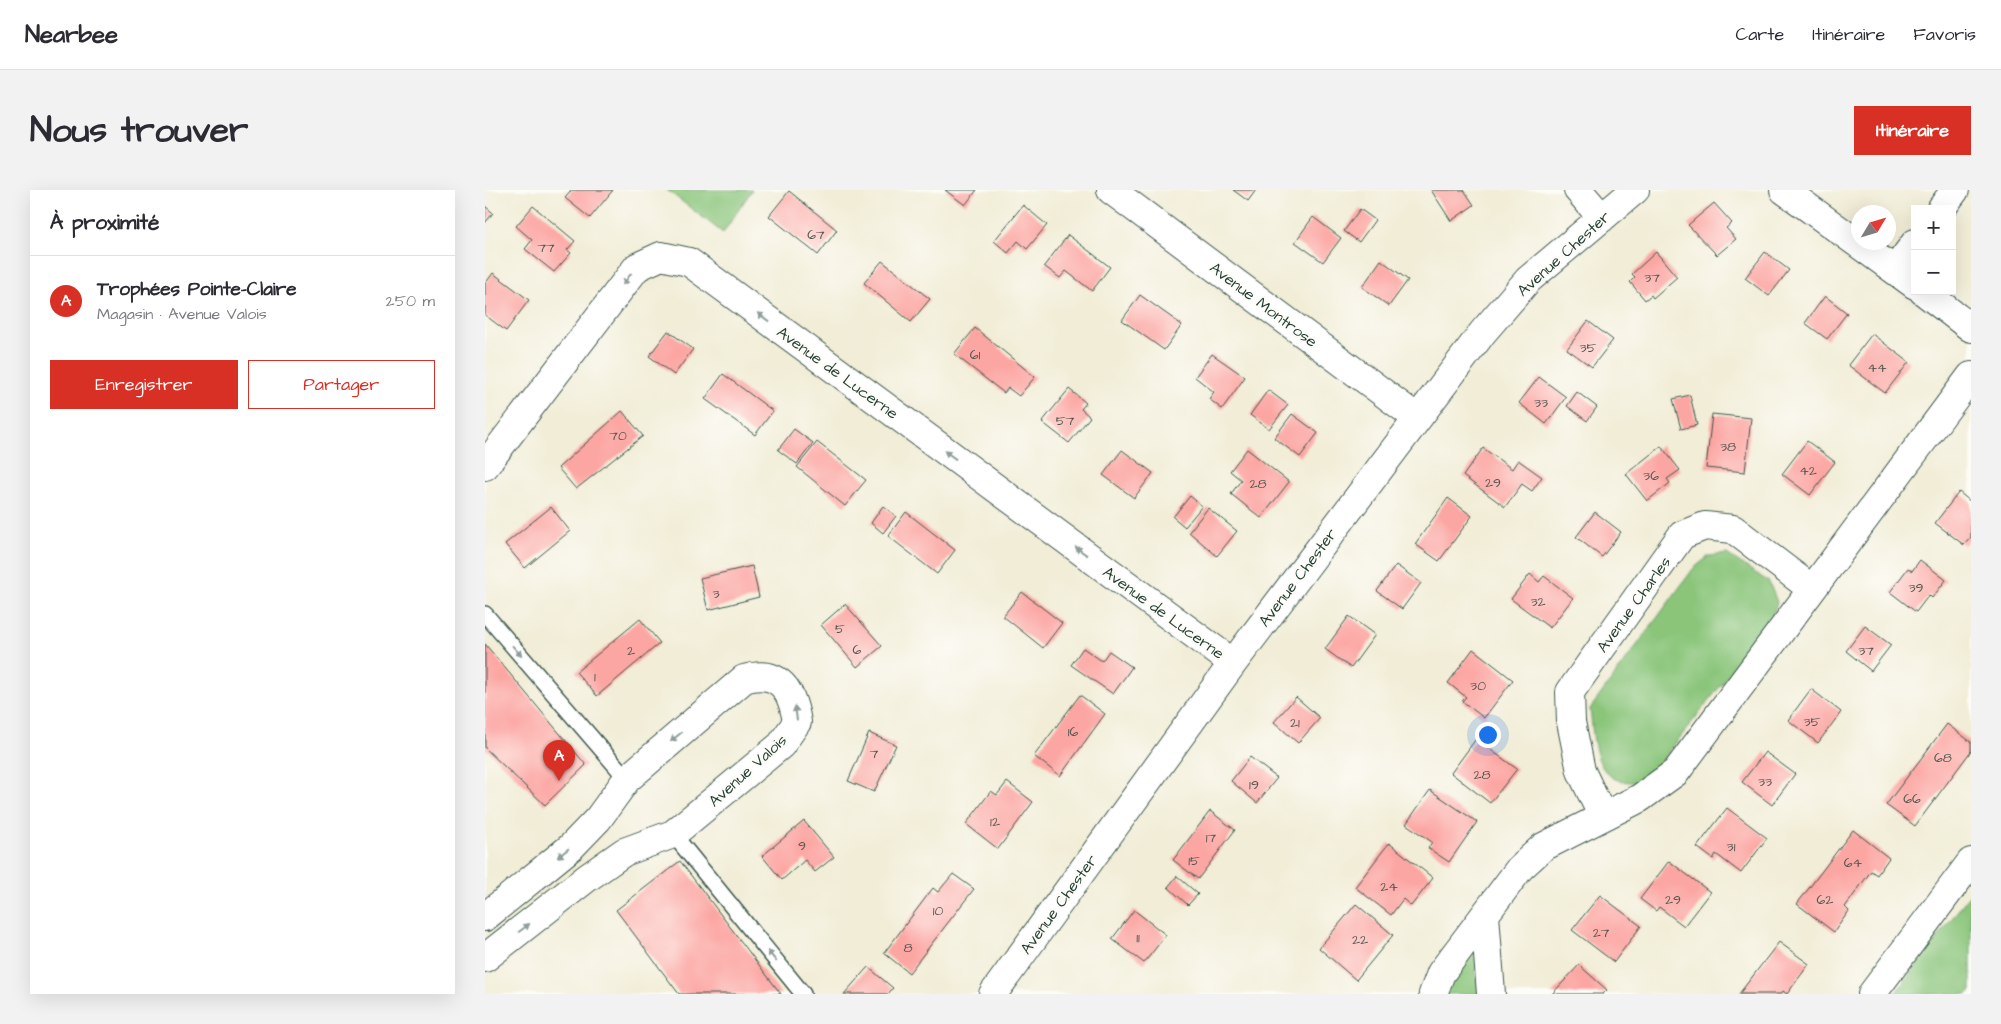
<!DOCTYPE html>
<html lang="fr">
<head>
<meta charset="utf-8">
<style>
  :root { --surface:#fff; --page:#f2f2f3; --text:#2b2b33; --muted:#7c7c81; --line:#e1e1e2; --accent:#d93025 }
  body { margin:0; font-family:"Architects Daughter",sans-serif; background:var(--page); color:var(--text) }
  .controls { position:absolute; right:15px; top:15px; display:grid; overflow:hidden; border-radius:0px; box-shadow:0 5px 20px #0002 }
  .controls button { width:45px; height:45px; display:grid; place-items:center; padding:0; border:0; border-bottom:1px solid var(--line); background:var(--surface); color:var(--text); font:25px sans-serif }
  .compass { position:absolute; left:1366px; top:15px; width:45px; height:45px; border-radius:50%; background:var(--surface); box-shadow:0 5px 20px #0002; rotate:52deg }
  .you { position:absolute; left:1002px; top:544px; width:18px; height:18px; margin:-12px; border:4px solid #fff; border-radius:50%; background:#1a73e8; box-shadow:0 0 0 8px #1a73e833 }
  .badge { display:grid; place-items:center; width:32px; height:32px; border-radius:50%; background:var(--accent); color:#fff; font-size:16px; font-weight:700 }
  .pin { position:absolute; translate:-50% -41px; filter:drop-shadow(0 1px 2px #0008) }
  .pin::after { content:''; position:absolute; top:26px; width:18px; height:15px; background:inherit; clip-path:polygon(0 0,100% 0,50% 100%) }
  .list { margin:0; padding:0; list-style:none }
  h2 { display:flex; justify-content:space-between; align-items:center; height:65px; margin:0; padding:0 20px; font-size:21px }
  h2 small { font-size:16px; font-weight:400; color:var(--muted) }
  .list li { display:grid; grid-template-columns:32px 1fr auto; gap:15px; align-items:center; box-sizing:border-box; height:90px; padding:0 20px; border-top:1px solid var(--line) }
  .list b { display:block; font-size:19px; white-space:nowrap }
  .list p { margin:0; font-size:16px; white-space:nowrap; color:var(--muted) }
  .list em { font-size:16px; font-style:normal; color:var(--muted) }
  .actions { display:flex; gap:10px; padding:15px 20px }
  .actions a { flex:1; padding:11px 0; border:1px solid var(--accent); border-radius:0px; text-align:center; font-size:18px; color:var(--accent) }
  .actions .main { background:var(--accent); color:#fff }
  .map { position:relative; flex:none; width:1486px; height:804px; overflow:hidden; border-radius:0px }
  header { display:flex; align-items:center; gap:30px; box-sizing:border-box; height:70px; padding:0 25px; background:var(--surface); border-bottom:1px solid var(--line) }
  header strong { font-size:24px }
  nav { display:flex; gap:28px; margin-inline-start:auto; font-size:18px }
  .intro { display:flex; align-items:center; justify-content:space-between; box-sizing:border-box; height:120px; padding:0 30px }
  h1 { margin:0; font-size:35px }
  .button { padding:12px 22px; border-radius:0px; background:var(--accent); color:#fff; font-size:18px; font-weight:700 }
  main { display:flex; gap:30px; padding:0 30px }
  aside { flex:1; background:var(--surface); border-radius:0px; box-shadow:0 5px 20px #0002 }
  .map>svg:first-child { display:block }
  .green { fill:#8ac57a; stroke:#548157 }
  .building { fill:#fca6a3 }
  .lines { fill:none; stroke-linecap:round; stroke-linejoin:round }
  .lane-casing { stroke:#3e574c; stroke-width:18 }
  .street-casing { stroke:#3e574c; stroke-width:30 }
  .lane { stroke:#fff; stroke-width:15 }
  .street { stroke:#fff; stroke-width:28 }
  .oneway { fill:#8f9e9a }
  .labels { text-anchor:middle; stroke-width:4.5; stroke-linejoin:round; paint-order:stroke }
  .number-label { font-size:14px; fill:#565750 }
  .street-label { font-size:16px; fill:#1f3d34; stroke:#fdfcf7 }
</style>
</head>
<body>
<header>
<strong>Nearbee</strong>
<nav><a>Carte</a><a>Itinéraire</a><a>Favoris</a></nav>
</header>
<div class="intro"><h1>Nous trouver</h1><a class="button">Itinéraire</a></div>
<main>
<aside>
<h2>À proximité<small></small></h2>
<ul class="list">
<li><span class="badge">A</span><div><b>Trophées Pointe-Claire</b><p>Magasin · Avenue Valois</p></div><em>250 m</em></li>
</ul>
<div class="actions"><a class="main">Enregistrer</a><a>Partager</a></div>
</aside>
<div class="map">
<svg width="1486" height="804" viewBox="0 0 1486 804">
  <rect width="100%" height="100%" fill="#fdfcf7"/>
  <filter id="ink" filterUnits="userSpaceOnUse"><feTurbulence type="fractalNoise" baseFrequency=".02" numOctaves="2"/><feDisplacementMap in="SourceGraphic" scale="10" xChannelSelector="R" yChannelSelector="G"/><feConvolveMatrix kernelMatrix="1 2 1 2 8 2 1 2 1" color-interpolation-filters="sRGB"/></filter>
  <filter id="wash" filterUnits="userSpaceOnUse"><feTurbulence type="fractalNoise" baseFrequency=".0096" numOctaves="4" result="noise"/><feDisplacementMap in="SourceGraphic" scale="20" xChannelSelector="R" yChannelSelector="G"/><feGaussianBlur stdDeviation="1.12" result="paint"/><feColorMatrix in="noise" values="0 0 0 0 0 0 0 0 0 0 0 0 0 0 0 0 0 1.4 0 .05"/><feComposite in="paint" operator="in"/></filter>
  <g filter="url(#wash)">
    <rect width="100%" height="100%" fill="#f1edd7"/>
    <path class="green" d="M 182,0 L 267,0 L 238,43 Z
      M 1242,364 L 1284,392 L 1292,412 L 1286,431 L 1162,590 C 1109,602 1110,558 1105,519 L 1208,379 L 1224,366 Z
      M 1486,703 L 1486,801 L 1483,804 L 1410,804 Z
      M 985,764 L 990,764 L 992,792 L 996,804 L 959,804 L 960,798 Z"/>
    <g id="blocks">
      <path class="building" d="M 87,0 L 128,0 L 105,28 L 80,8 Z
        M 460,0 L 492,0 L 480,15 Z
        M 748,0 L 771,0 L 763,11 Z
        M 946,0 L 979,0 L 989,15 L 966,31 Z
        M 304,1 L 352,40 L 333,65 L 284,26 Z
        M 1229,13 L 1247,33 L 1241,38 L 1251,49 L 1232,65 L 1203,35 Z
        M 538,15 L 562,35 L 542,59 L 533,51 L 523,63 L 509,51 Z
        M 0,16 L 8,23 L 0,33 Z
        M 48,16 L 90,51 L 82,60 L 86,63 L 69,82 L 40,59 L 47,50 L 31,36 Z
        M 875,19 L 890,30 L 874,52 L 859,41 Z
        M 828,27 L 856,48 L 838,72 L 810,52 Z
        M 583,45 L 625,77 L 607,101 L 581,81 L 575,88 L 559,76 Z
        M 1171,62 L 1192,87 L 1168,108 L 1166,105 L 1160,110 L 1145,92 L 1150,87 L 1147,84 Z
        M 1280,62 L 1304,80 L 1284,106 L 1260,88 Z
        M 896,70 L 923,90 L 904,116 L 877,97 Z
        M 397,71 L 445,109 L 426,132 L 379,93 Z
        M 8,83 L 44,110 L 21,141 L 0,125 L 0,94 Z
        M 655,105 L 697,135 L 679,160 L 637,130 Z
        M 1340,106 L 1362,123 L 1342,149 L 1320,133 Z
        M 1103,131 L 1128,150 L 1107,177 L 1082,159 Z
        M 490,138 L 550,187 L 534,206 L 523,198 L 519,203 L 469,164 Z
        M 183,141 L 208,159 L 189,185 L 164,166 Z
        M 1387,144 L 1424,172 L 1400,203 L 1363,175 Z
        M 727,164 L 760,187 L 737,219 L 724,209 L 729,202 L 710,187 Z
        M 238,184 L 288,221 L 270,245 L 220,209 Z
        M 1054,187 L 1081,207 L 1061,234 L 1034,213 Z
        M 584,199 L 601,213 L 596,219 L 605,227 L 584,253 L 557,232 Z
        M 783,200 L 803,215 L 784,239 L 765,225 Z
        M 1092,202 L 1112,217 L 1102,231 L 1082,216 Z
        M 1205,205 L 1212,235 L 1196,239 L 1188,209 Z
        M 137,221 L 158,246 L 91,299 L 73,278 Z
        M 807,224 L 833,243 L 815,267 L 789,248 Z
        M 1227,224 L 1266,228 L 1260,282 L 1221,278 Z
        M 309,239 L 328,253 L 312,274 L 293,260 Z
        M 1322,251 L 1350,272 L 1325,305 L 1297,284 Z
        M 332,252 L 381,290 L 360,316 L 312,277 Z
        M 1176,256 L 1195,280 L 1182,289 L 1185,293 L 1162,311 L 1141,284 Z
        M 998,258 L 1027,279 L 1033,270 L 1057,287 L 1047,301 L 1037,294 L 1020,317 L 978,286 Z
        M 762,259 L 804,292 L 776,328 L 746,304 L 756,290 L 745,281 Z
        M 637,260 L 668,283 L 649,308 L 618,285 Z
        M 1474,302 L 1486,312 L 1486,347 L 1479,355 L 1450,333 Z
        M 705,306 L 717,316 L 700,337 L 688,327 Z
        M 963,308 L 987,326 L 954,371 L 930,354 Z
        M 398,316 L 411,326 L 398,343 L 386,333 Z
        M 66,317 L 85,341 L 40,378 L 20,354 Z
        M 723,318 L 752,341 L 732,366 L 704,342 Z
        M 421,322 L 470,360 L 452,384 L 403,346 Z
        M 1110,322 L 1136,342 L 1117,367 L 1091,347 Z
        M 1435,370 L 1461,390 L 1447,408 L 1444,405 L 1431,422 L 1405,402 L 1423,378 L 1427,381 Z
        M 911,375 L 936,393 L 917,419 L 892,401 Z
        M 267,376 L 274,407 L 223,420 L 215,388 Z
        M 1045,384 L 1054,392 L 1059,386 L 1088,408 L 1065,438 L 1026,409 Z
        M 537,402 L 577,433 L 558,458 L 518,426 Z
        M 360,414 L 397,456 L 372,477 L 336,435 Z
        M 864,426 L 890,445 L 866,478 L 840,459 Z
        M 155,429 L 175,453 L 112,506 L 91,482 Z
        M 1380,436 L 1406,455 L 1386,481 L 1361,461 Z
        M 0,454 L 101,575 L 60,615 L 0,558 Z
        M 598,458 L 617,471 L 624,461 L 647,477 L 628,504 L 586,475 Z
        M 988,459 L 1028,490 L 999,528 L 977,511 L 981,507 L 963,493 Z
        M 1326,499 L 1356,522 L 1333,553 L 1303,530 Z
        M 595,505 L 620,524 L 575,586 L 549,566 Z
        M 811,507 L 835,528 L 813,553 L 789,532 Z
        M 1462,534 L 1486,552 L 1486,561 L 1430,636 L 1401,615 Z
        M 384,543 L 411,555 L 389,602 L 363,591 Z
        M 991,549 L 1032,579 L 1005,613 L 966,583 Z
        M 1280,562 L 1310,584 L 1287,615 L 1257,592 Z
        M 765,567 L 792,588 L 772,613 L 746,591 Z
        M 522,592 L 548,612 L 513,659 L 481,634 L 506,601 L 512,605 Z
        M 945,600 L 992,632 L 964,672 L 943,658 L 947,652 L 921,634 Z
        M 1242,618 L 1282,648 L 1256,683 L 1231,664 L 1228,669 L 1212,657 Z
        M 725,621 L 750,640 L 713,689 L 688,670 Z
        M 319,631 L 349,667 L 330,682 L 320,670 L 297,690 L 277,666 Z
        M 1368,640 L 1404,668 L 1392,685 L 1386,681 L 1360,717 L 1364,721 L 1349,742 L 1312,714 Z
        M 904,653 L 948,688 L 926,716 L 918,709 L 906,725 L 870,697 Z
        M 195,671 L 296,804 L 194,804 L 131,720 Z
        M 1184,671 L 1225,702 L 1199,736 L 1174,717 L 1171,721 L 1155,709 Z
        M 468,684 L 489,699 L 424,783 L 399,763 L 448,698 L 453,702 Z
        M 692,686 L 713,704 L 703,715 L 683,697 Z
        M 1115,705 L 1156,736 L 1129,772 L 1087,740 Z
        M 871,714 L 908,745 L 871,790 L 834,758 Z
        M 649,720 L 681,745 L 659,773 L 627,749 Z
        M 1294,752 L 1324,774 L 1302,804 L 1298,801 L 1296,804 L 1254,804 Z
        M 1094,775 L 1122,800 L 1118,804 L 1067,804 Z
        M 383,777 L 408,798 L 403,804 L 359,804 Z"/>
    </g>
  </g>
  <g filter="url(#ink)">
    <use href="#blocks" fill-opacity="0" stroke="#3e574c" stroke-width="1"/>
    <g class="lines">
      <defs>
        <path id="lane" d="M 0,424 L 142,589
          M 188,644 L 318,804"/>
        <path id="street" d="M 626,0 L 932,228
          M 1093,0 L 1117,28
          M 1299,0 L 1430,95
          M 1456,19 L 1470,0
          M 1410,80 L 1430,53
          M 1438,101 L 1486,138
          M 0,276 L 152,77 L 176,66 L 204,72 L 748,473
          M 1117,625 L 1096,581 L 1086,532 L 1085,502 L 1197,345 L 1220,336 L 1248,339 L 1327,399
          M 1000,725 L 1006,804
          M 0,727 L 86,657 L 113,629 L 142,589 L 259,489 C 295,478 307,501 312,532 L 296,555 L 188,644 L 139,662 L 102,688 L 0,768
          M 508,804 L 748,473 L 998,142 L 1043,90 L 1150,0
          M 948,804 L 956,783 L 1035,678 L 1058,657 L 1155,608 L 1191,582 L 1486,186
          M 1387,804 L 1486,672"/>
      </defs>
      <use href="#lane" class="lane-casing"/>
      <use href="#street" class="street-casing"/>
      <use href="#lane" class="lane"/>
      <use href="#street" class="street"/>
    </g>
    <defs><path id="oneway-solid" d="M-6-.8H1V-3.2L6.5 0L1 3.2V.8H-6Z" transform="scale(1.25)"/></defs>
    <g class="oneway">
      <use href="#oneway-solid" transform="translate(142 89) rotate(127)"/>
      <use href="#oneway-solid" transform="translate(278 127) rotate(-144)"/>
      <use href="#oneway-solid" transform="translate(465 265) rotate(-144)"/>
      <use href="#oneway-solid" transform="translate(596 361) rotate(-144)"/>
      <use href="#oneway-solid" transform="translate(32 461) rotate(49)"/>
      <use href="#oneway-solid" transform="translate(311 523) rotate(-98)"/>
      <use href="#oneway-solid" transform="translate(191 547) rotate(140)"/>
      <use href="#oneway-solid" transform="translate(78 663) rotate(142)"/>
      <use href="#oneway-solid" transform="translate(39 738) rotate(-37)"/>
      <use href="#oneway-solid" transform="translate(287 766) rotate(-129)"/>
    </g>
  </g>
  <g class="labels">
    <g class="number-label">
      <text x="331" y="49">67</text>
      <text x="61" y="62">77</text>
      <text x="1167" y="92">37</text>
      <text x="1103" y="162">35</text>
      <text x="490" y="169">61</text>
      <text x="1392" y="182">44</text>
      <text x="1056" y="217">33</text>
      <text x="580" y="235">57</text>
      <text x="133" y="250">70</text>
      <text x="1243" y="261">38</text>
      <text x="1323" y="285">42</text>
      <text x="1166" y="290">36</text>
      <text x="1008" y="297">29</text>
      <text x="773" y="298">28</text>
      <text x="1431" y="402">39</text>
      <text x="231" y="408">3</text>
      <text x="1053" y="416">32</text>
      <text x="355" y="443">5</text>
      <text x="372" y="464">6</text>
      <text x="146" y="465">2</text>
      <text x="1381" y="465">37</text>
      <text x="110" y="491">1</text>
      <text x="993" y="500">30</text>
      <text x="1327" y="536">35</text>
      <text x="810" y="537">21</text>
      <text x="588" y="546">16</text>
      <text x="389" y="568">7</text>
      <text x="1458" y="572">68</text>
      <text x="997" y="589">28</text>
      <text x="1280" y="596">33</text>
      <text x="769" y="599">19</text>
      <text x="1427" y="613">66</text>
      <text x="510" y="636">12</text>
      <text x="726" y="652">17</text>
      <text x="317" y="660">9</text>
      <text x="1246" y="661">31</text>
      <text x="709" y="675">15</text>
      <text x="1368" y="677">64</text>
      <text x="904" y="701">24</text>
      <text x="1188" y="714">29</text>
      <text x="1340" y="714">62</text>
      <text x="453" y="725">10</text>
      <text x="1116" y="747">27</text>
      <text x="653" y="752">11</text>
      <text x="875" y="754">22</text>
      <text x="423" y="762">8</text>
    </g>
    <g class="street-label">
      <text transform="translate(1078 63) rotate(-42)" y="6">Avenue Chester</text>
      <text transform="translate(779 114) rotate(37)" y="6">Avenue Montrose</text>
      <text transform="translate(353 182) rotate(36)" y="6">Avenue de Lucerne</text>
      <text transform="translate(812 387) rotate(-53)" y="6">Avenue Chester</text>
      <text transform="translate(1148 414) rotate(-54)" y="6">Avenue Charles</text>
      <text transform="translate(679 422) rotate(36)" y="6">Avenue de Lucerne</text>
      <text transform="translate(262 580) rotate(-42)" y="6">Avenue Valois</text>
      <text transform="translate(573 714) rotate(-54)" y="6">Avenue Chester</text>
    </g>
  </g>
</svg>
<div class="controls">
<button>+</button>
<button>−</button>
</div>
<svg class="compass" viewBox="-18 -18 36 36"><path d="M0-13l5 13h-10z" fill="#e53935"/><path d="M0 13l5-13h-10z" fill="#7c7c81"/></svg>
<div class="you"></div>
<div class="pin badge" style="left:74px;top:591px">A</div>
</div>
</main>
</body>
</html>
